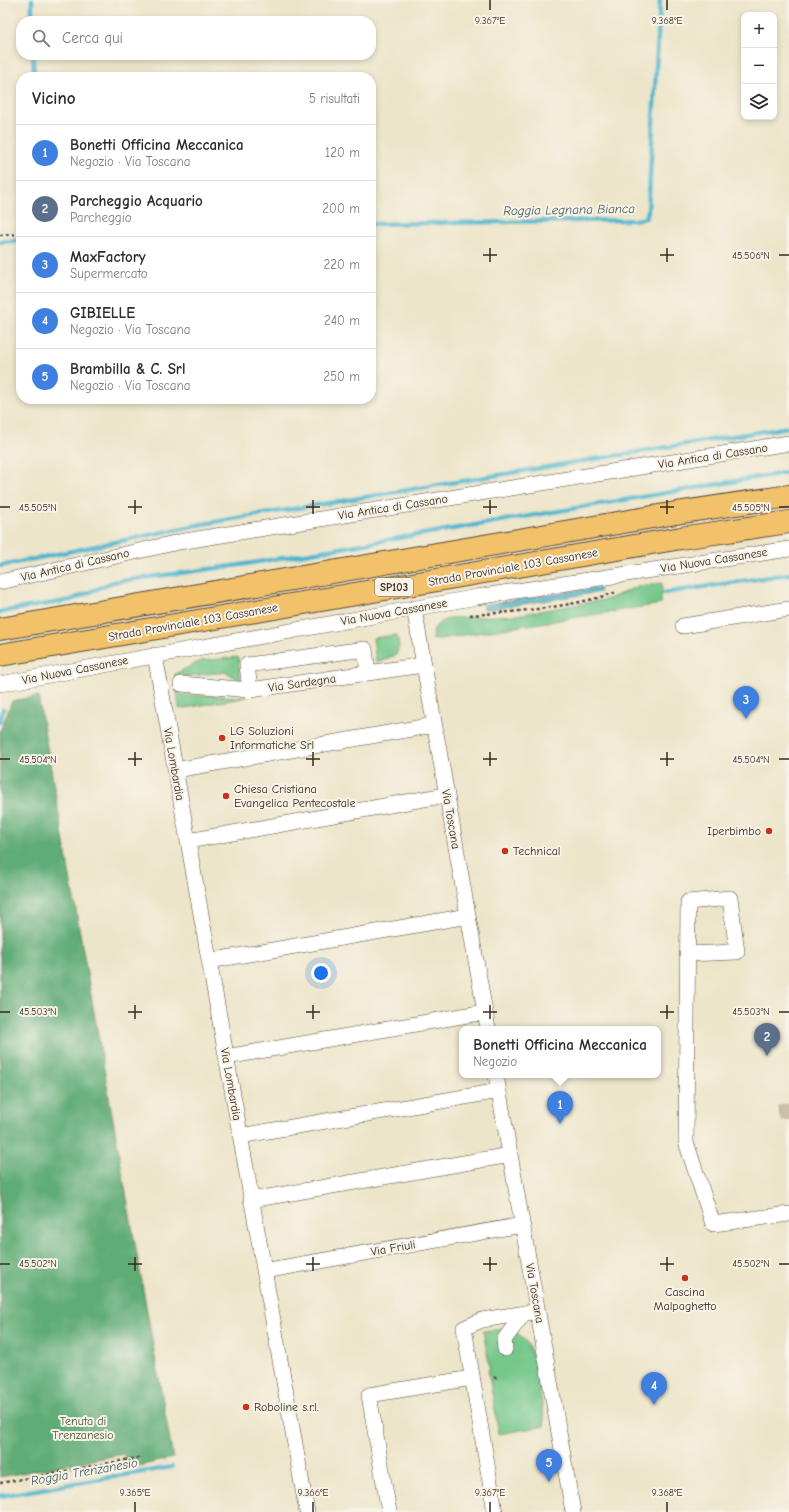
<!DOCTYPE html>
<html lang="it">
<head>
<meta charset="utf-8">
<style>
  :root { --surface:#fff; --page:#f7f7f7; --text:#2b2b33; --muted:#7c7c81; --line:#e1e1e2; --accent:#2563eb }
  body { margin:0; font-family:"Comic Neue",sans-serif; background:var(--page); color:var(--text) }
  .controls { position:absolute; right:12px; top:12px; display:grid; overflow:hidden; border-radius:8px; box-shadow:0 2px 6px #0003 }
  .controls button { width:36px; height:36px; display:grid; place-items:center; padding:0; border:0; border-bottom:1px solid var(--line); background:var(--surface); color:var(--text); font:20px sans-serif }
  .you { position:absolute; left:321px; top:973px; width:14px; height:14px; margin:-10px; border:3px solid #fff; border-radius:50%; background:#1a73e8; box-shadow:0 0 0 6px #1a73e833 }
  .badge { display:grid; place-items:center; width:26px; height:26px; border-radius:50%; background:var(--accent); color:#fff; font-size:13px; font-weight:700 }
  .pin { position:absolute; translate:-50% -33px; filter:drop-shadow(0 1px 2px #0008) }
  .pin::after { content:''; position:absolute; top:21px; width:14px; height:12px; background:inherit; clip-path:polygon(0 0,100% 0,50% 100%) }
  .popup { position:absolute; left:459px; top:1026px; width:202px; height:52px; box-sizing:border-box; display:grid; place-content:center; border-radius:8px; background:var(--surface); filter:drop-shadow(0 1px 3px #0005); font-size:13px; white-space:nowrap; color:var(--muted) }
  .popup b { font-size:15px; color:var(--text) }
  .popup::after { content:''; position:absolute; left:50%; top:100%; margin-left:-8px; border:8px solid transparent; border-top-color:var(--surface) }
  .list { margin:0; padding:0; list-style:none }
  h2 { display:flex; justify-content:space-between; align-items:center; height:52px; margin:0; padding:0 16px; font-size:17px }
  h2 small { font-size:13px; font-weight:400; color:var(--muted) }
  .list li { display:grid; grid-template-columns:26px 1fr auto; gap:12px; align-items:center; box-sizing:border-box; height:56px; padding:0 16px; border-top:1px solid var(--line) }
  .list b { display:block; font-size:15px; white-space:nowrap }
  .list p { margin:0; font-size:13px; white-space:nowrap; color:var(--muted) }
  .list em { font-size:13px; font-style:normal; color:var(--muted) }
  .icon { flex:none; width:22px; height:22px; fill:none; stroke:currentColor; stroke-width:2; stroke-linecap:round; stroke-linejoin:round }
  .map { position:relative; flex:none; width:789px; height:1512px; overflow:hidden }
  .search { position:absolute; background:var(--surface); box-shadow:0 2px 6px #0003; left:16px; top:16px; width:360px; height:44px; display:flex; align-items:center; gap:10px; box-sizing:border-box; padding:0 14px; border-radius:16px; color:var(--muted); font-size:15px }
  .panel { position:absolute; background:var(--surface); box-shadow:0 2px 6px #0003; left:16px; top:72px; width:360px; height:332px; border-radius:16px }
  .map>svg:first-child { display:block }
  .green { fill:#74c78a; stroke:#587854 }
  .forest { fill:#5fac76; stroke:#4d6b4a }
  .water { fill:#50b6ce; stroke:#467076 }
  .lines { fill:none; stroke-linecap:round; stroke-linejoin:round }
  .stream { stroke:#50b6ce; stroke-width:4.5 }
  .minor-tunnel { stroke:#c9c0a7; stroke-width:15; stroke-dasharray:15 8; stroke-linecap:butt }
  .minor-casing { stroke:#564638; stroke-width:16 }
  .highway-casing { stroke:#564638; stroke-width:24 }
  .path { stroke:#564638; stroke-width:2.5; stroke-dasharray:3 3; stroke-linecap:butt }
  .minor { stroke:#fff; stroke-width:15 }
  .highway { stroke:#f2c26a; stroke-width:22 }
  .ticks { fill:none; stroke:#3b2a1e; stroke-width:1.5 }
  .poi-dot { fill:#c8321e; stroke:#f7f3e8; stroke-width:1.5 }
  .labels { text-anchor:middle; stroke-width:4; stroke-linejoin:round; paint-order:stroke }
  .shield { fill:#f7f3e8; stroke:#73665b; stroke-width:1 }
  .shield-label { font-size:11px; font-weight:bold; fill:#3b2a1e }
  .street-label { font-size:12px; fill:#3b2a1e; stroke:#f7f3e8 }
  .poi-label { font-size:12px; fill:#3b2a1e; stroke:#f7f3e8; text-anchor:start }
  .park-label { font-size:12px; fill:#4c593e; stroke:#f7f3e8 }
  .water-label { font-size:13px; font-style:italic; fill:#425b5c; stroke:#f7f3e8 }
  .ticks-label { font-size:10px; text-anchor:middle; fill:#3b2a1e; stroke:#f7f3e8; stroke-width:4; stroke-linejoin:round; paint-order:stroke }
</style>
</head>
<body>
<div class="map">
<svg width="789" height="1512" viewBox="0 0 789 1512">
  <rect width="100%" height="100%" fill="#f7f3e8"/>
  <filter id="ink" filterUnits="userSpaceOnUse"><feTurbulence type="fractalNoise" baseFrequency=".025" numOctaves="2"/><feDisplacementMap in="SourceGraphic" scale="8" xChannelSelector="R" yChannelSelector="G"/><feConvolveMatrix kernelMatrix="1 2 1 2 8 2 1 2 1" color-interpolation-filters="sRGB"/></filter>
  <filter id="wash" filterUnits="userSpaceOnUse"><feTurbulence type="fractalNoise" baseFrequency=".012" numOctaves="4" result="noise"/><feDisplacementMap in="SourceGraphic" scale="16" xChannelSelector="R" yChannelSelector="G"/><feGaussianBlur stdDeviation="0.9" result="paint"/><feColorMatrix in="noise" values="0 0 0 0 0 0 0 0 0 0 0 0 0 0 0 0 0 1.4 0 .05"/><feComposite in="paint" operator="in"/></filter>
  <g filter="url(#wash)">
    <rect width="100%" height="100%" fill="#ede5c9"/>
    <path class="green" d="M 662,583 L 661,604 L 433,640 C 431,627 439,622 450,618 L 516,615 L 609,599 L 638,586 Z
      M 397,635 L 399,646 L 396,655 L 376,662 L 373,638 Z
      M 238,657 L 241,681 L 226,672 L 180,677 L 181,695 L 248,697 L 179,709 L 175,674 L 201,661 Z
      M 504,1328 C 511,1330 518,1332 523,1338 C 538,1354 541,1403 545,1426 L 499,1434 L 488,1369 L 490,1368 L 483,1331 Z"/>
    <path class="forest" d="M 38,696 L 173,1458 L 126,1469 L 124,1454 L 0,1477 L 0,731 L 12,701 Z"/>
    <path class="water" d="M 599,587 L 600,592 L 484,610 L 483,605 Z"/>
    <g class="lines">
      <path class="stream" d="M 32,0 L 32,21
        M 33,55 L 34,77
        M 371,224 L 635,220 L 646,218 L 648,211 L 660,0
        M 0,242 L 21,240
        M 0,566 L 202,524 L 789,427
        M 664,593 L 789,574
        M 0,612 L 71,600 L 113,582 L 240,565 L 789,472
        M 0,722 L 3,709
        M 0,1496 L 172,1467"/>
    </g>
  </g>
  <g filter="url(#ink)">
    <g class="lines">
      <path class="minor-tunnel" d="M 778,1111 L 789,1110"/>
      <defs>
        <path id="minor" d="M 0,582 L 179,542 L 789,443
          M 414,608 L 488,1029
          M 683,626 L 789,609
          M 155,655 L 307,1512
          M 0,684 L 477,597 L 789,549
          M 181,684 L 250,690 L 423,665
          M 250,690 L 247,665 L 365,649 L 368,673
          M 176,770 L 434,725
          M 188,841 L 446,795
          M 687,954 L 737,952 L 730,898 L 688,902 L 686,1142 L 713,1224 L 789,1214
          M 209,961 L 468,916
          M 226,1057 L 485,1012
          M 496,1075 L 573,1512
          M 240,1136 L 499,1091
          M 251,1200 L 510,1155
          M 264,1271 L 522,1225
          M 505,1349 L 504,1340 L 524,1313
          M 389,1512 L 369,1395 L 472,1378
          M 495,1512 L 464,1328 L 482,1320 L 538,1311"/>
        <path id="highway" d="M 0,629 L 676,513 L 789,496
          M 0,655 L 681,538 L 789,522"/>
      </defs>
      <use href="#minor" class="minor-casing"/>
      <use href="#highway" class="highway-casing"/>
      <path class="path" d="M 0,235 L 21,234
        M 470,615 C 516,612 574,607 617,592
        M 495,1376 L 496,1381
        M 0,1483 L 142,1457"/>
      <use href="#minor" class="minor"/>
      <use href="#highway" class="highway"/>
    </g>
  </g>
  <path class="ticks" d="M 490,0 L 490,10M 667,0 L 667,10M 490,248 L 490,262M 667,248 L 667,262M 483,255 L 497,255M 660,255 L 674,255M 779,255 L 789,255M 135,500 L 135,514M 313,500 L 313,514M 490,500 L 490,514M 667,500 L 667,514M 0,507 L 10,507M 128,507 L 142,507M 306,507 L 320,507M 483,507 L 497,507M 660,507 L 674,507M 779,507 L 789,507M 135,752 L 135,766M 313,752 L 313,766M 490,752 L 490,766M 667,752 L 667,766M 0,759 L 10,759M 128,759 L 142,759M 306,759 L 320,759M 483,759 L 497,759M 660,759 L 674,759M 779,759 L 789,759M 135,1005 L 135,1019M 313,1005 L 313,1019M 490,1005 L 490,1019M 667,1005 L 667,1019M 0,1012 L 10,1012M 128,1012 L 142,1012M 306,1012 L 320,1012M 483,1012 L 497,1012M 660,1012 L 674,1012M 779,1012 L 789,1012M 135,1257 L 135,1271M 313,1257 L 313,1271M 490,1257 L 490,1271M 667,1257 L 667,1271M 0,1264 L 10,1264M 128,1264 L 142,1264M 306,1264 L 320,1264M 483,1264 L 497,1264M 660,1264 L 674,1264M 779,1264 L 789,1264M 135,1502 L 135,1512M 313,1502 L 313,1512M 490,1502 L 490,1512M 667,1502 L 667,1512"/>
  <g class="poi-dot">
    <circle cx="222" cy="738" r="4"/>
    <circle cx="226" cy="796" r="4"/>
    <circle cx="769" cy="831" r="4"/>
    <circle cx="505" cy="851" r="4"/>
    <circle cx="685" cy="1278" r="4"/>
    <circle cx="246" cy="1407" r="4"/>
  </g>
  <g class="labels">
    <rect class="shield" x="375" y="578" width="38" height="18" rx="3"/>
    <g class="shield-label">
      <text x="394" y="591">SP103</text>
    </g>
    <g class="street-label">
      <text transform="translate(713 456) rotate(-9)" y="4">Via Antica di Cassano</text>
      <text transform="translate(393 507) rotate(-9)" y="4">Via Antica di Cassano</text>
      <text transform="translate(714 560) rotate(-9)" y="4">Via Nuova Cassanese</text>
      <text transform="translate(75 565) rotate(-13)" y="4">Via Antica di Cassano</text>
      <text transform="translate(513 567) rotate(-10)" y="4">Strada Provinciale 103 Cassanese</text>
      <text transform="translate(394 612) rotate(-10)" y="4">Via Nuova Cassanese</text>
      <text transform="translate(193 622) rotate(-10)" y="4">Strada Provinciale 103 Cassanese</text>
      <text transform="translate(75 670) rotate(-11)" y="4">Via Nuova Cassanese</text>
      <text transform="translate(302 683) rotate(-8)" y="4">Via Sardegna</text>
      <text transform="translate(174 764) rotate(80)" y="4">Via Lombardia</text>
      <text transform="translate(451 819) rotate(80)" y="4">Via Toscana</text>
      <text transform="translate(231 1084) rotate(80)" y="4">Via Lombardia</text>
      <text transform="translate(393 1248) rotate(-10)" y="4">Via Friuli</text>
      <text transform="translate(535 1293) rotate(80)" y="4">Via Toscana</text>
    </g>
    <g class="poi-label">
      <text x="230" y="735">LG Soluzioni<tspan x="230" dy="14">Informatiche Srl</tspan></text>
      <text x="234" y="793">Chiesa Cristiana<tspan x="234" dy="14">Evangelica Pentecostale</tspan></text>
      <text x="761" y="835" text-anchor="end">Iperbimbo</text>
      <text x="513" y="855">Technical</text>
      <text x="685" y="1296" text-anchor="middle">Cascina<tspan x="685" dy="14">Malpaghetto</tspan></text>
      <text x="254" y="1411">Roboline s.r.l.</text>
    </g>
    <g class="park-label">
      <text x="83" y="1425">Tenuta di<tspan x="83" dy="14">Trenzanesio</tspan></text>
    </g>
    <g class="water-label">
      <text transform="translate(569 209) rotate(-1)" y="5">Roggia Legnana Bianca</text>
      <text transform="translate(84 1471) rotate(-10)" y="5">Roggia Trenzanesio</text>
    </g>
  </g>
  <g class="ticks-label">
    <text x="490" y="24">9.367°E</text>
    <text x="667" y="24">9.368°E</text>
    <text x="751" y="259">45.506°N</text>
    <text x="38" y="511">45.505°N</text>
    <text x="751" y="511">45.505°N</text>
    <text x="38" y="763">45.504°N</text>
    <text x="751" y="763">45.504°N</text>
    <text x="38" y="1015">45.503°N</text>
    <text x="751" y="1015">45.503°N</text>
    <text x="38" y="1267">45.502°N</text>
    <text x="751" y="1267">45.502°N</text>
    <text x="135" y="1496">9.365°E</text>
    <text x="313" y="1496">9.366°E</text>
    <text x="490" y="1496">9.367°E</text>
    <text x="667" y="1496">9.368°E</text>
  </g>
</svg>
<div class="controls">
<button>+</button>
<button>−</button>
<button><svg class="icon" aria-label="layers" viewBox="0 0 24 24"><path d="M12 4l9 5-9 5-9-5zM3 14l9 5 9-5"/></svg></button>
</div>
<div class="you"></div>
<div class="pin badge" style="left:560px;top:1124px;background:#3f7fe0">1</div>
<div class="popup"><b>Bonetti Officina Meccanica</b>Negozio</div>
<div class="pin badge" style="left:767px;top:1056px;background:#5c6f8a">2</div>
<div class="pin badge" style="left:746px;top:719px;background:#3f7fe0">3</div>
<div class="pin badge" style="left:654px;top:1405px;background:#3f7fe0">4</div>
<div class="pin badge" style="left:549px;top:1482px;background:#3f7fe0">5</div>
<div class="search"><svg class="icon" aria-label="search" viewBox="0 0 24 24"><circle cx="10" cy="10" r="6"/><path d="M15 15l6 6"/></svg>Cerca qui</div>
<section class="panel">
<h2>Vicino<small>5 risultati</small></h2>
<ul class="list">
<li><span class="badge" style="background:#3f7fe0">1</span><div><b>Bonetti Officina Meccanica</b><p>Negozio · Via Toscana</p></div><em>120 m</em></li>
<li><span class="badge" style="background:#5c6f8a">2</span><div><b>Parcheggio Acquario</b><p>Parcheggio</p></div><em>200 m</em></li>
<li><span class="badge" style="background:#3f7fe0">3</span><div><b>MaxFactory</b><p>Supermercato</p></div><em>220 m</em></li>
<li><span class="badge" style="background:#3f7fe0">4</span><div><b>GIBIELLE</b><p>Negozio · Via Toscana</p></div><em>240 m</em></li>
<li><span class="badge" style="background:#3f7fe0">5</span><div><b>Brambilla &amp; C. Srl</b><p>Negozio · Via Toscana</p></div><em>250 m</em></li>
</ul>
</section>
</div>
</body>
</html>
